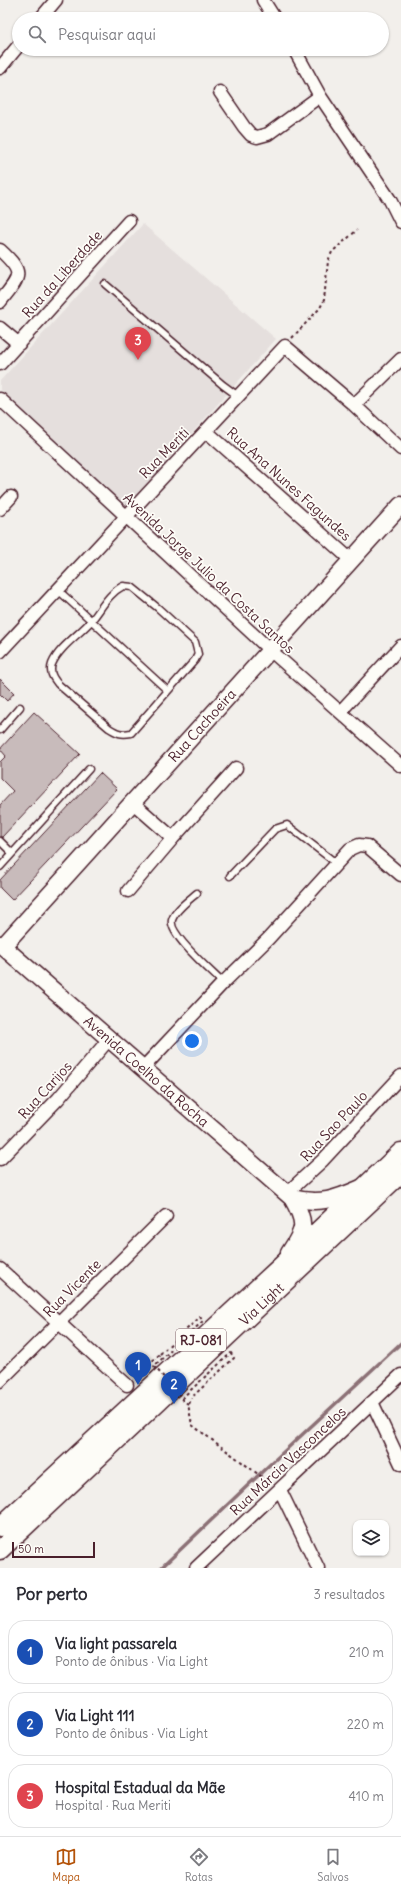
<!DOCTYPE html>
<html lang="pt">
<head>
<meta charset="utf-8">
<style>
  :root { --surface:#fff; --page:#f2f2f3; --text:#2b2b33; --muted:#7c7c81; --line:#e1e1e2; --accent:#b45309 }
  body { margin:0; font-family:Delius,sans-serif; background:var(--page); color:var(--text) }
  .controls { position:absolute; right:12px; bottom:12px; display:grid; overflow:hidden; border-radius:8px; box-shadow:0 1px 3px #0004 }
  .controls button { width:36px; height:36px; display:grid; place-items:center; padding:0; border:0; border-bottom:1px solid var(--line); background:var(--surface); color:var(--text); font:20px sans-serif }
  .scale { position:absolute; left:12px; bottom:10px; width:83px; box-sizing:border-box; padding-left:4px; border:2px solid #4a1f2b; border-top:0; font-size:11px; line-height:14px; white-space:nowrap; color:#4a1f2b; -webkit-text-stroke:3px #fdfcf7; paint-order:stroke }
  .you { position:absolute; left:192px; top:1041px; width:14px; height:14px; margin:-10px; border:3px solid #fff; border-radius:50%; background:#1a73e8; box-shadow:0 0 0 6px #1a73e833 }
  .badge { display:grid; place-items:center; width:26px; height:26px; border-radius:50%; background:var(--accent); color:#fff; font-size:13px; font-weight:700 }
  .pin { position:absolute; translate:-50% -33px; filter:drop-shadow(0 1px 2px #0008) }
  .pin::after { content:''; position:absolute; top:21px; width:14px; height:12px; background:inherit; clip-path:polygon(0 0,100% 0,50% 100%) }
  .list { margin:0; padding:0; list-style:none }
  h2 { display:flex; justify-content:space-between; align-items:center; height:52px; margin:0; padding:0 16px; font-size:17px }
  h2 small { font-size:13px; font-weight:400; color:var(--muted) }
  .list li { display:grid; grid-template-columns:26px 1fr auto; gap:12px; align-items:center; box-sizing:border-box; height:64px; margin:0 8px 8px; padding:0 8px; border:1px solid var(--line); border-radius:16px }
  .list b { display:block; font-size:15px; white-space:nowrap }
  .list p { margin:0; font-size:13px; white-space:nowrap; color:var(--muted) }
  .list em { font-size:13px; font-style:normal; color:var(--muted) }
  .icon { flex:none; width:22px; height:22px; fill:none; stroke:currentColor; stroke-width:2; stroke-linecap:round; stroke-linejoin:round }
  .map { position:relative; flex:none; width:401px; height:1568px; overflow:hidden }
  .search { position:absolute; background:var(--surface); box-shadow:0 1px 3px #0004; left:12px; right:12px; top:12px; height:44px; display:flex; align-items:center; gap:10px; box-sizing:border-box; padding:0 14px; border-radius:22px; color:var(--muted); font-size:15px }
  .sheet { height:268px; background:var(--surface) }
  nav { display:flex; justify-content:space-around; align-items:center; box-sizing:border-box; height:56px; border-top:1px solid var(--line); background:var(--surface); font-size:11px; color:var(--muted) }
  nav a { display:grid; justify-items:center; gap:2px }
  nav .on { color:var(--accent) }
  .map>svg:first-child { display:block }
  .built { fill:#e5dfdd }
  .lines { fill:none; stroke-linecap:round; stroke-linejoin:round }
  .stream { stroke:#8b6f75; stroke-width:3.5 }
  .building { fill:#c8bbbb; stroke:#4a1f2b }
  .lane-casing { stroke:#4a1f2b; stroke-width:9 }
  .street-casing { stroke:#4a1f2b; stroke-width:15 }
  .secondary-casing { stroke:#4a1f2b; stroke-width:19 }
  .primary-casing { stroke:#4a1f2b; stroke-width:21 }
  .path { stroke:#4a1f2b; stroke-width:2; stroke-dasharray:3 3; stroke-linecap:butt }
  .lane { stroke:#fdfcf7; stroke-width:6 }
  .street { stroke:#fdfcf7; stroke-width:12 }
  .secondary { stroke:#fdfcf7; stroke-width:16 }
  .primary { stroke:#fdfcf7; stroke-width:18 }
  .path-bridge { stroke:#4a1f2b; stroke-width:2; stroke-dasharray:3 3; stroke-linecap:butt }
  .labels { text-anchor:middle; stroke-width:3.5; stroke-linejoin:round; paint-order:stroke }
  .shield { fill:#fdfcf7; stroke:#806168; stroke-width:1 }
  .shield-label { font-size:13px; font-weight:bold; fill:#4a1f2b }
  .street-label { font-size:14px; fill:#4a1f2b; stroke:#fdfcf7 }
</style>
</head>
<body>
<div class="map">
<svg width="401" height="1568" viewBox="0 0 401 1568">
  <rect width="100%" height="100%" fill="#f2efeb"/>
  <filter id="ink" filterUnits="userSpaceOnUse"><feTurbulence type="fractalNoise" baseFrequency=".025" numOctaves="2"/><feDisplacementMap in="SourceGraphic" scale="8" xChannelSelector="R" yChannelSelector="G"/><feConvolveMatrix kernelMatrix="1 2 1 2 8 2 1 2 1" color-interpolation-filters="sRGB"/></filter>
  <g filter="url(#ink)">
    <path class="built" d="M 143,224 L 276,339 L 124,509 L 0,389 L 0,381 Z"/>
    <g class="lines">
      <path class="stream" d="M 161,1568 L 264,1470 L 401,1343"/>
    </g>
    <path class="building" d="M 0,679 L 14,693 L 7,701 L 0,694 Z
      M 34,712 L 80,754 L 2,837 L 0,837 L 0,805 L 13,791 L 0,778 L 0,762 L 6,756 L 0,749 Z
      M 100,773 L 117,789 L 12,900 L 0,888 L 0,880 Z"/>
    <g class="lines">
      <defs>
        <path id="lane" d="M 105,284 L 223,385 L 238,396
          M 123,586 L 132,587 L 158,608 L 195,642 L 198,654 L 195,660 L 131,733 C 121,735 117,733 109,728 L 58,684 C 53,678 49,672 52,664 C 59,647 80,634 92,620 C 101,609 109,593 123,586 Z
          M 58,590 L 167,690
          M 0,730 L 20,707
          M 0,841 L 12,853
          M 0,867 L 89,769
          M 230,876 L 275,829 L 287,825 L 336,863
          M 197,893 C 189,900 175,910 172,920 C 168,934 212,972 223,983"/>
        <path id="street" d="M 263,0 L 275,19
          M 40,19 L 56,0
          M 294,49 L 320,96 L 390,200 L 401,222
          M 0,68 L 19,45
          M 220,92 L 244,127 L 251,135 L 257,137 L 268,134 L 320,96
          M 0,250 C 26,274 20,276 0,302
          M 0,328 L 19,344
          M 0,364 L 129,221
          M 0,399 L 270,650 L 401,766
          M 354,405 L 401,359
          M 206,431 L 351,560
          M 0,509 L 11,497
          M 0,652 L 285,346 L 354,405 L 401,449
          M 340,712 L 401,646
          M 132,802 L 173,838 L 236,768
          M 128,891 L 173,838
          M 143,1068 L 223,983 L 268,939 L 350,849 L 359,845 L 367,846 L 401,875
          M 0,1159 L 58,1099 L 110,1038
          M 286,1194 L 323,1160 L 401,1076
          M 0,1269 L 127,1385
          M 0,1381 L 166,1216
          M 372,1402 L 401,1464
          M 280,1490 L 318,1568
          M 196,1568 L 401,1375"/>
        <g id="secondary">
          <path id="s1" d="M 0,944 L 292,1198 C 307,1224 305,1229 289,1253"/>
          <path id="s2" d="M 3,946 L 401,505"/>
          <path d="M 292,1198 C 320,1205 336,1199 361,1188"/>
        </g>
        <g id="primary">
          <path d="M 0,1527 L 279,1268 L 401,1152"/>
          <path id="s3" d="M 0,1550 L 401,1173"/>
        </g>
      </defs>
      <use href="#lane" class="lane-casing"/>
      <use href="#street" class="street-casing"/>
      <use href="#secondary" class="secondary-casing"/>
      <use href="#primary" class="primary-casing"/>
      <path class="path" d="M 292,338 L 320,308 L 324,300 L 328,261 L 332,252 L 357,230
        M 135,1377 L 160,1354
        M 181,1399 L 188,1404 L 192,1425 L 270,1483
        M 188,1404 L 191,1398"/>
      <use href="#lane" class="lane"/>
      <use href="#street" class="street"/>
      <use href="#secondary" class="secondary"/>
      <use href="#primary" class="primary"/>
      <path class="path-bridge" d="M 160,1354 L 200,1317 L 203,1321 L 154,1366 L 182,1398 L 231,1353 L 234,1358 L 191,1398"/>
    </g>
  </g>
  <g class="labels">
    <rect class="shield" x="176" y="1329" width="50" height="22" rx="3"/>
    <g class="shield-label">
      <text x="201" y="1345">RJ-081</text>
    </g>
    <g class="street-label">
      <text transform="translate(62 274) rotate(-48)" y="5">Rua da Liberdade</text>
      <text transform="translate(164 453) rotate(-46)" y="5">Rua Meriti</text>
      <text transform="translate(289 484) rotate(42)" y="5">Rua Ana Nunes Fagundes</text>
      <text transform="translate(209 573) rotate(43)" y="5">Avenida Jorge Julio da Costa Santos</text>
      <text dy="5" stroke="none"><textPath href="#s2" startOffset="297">Rua Cachoeira</textPath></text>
      <text dy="5" stroke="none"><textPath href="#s1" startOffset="194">Avenida Coelho da Rocha</textPath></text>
      <text transform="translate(45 1090) rotate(-48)" y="5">Rua Carijos</text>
      <text transform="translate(334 1126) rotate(-47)" y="5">Rua Sao Paulo</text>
      <text transform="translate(72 1288) rotate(-45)" y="5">Rua Vicente</text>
      <text dy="5" stroke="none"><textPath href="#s3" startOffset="359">Via Light</textPath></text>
      <text transform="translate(288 1461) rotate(-43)" y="5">Rua Márcia Vasconcelos</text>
    </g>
  </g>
</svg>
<div class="controls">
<button><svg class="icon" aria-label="layers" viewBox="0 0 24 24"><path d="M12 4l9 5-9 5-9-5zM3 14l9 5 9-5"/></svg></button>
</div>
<div class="scale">50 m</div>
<div class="you"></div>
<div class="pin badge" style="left:138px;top:1385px;background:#1a4fb4">1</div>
<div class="pin badge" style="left:174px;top:1404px;background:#1a4fb4">2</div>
<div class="pin badge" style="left:138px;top:360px;background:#e0444e">3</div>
<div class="search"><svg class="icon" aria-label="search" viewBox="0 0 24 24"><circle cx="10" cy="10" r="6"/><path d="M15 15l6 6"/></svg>Pesquisar aqui</div>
</div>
<section class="sheet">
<h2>Por perto<small>3 resultados</small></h2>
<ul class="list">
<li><span class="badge" style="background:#1a4fb4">1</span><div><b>Via light passarela</b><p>Ponto de ônibus · Via Light</p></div><em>210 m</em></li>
<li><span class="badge" style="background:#1a4fb4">2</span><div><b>Via Light 111</b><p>Ponto de ônibus · Via Light</p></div><em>220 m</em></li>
<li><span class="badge" style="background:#e0444e">3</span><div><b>Hospital Estadual da Mãe</b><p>Hospital · Rua Meriti</p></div><em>410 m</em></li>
</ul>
</section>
<nav>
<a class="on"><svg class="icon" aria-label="map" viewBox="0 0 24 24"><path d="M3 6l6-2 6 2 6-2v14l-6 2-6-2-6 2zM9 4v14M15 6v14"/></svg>Mapa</a>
<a><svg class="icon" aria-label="directions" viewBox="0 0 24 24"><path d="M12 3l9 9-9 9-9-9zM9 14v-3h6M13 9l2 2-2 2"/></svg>Rotas</a>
<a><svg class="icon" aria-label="saved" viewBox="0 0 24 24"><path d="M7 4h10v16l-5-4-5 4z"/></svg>Salvos</a>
</nav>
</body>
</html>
